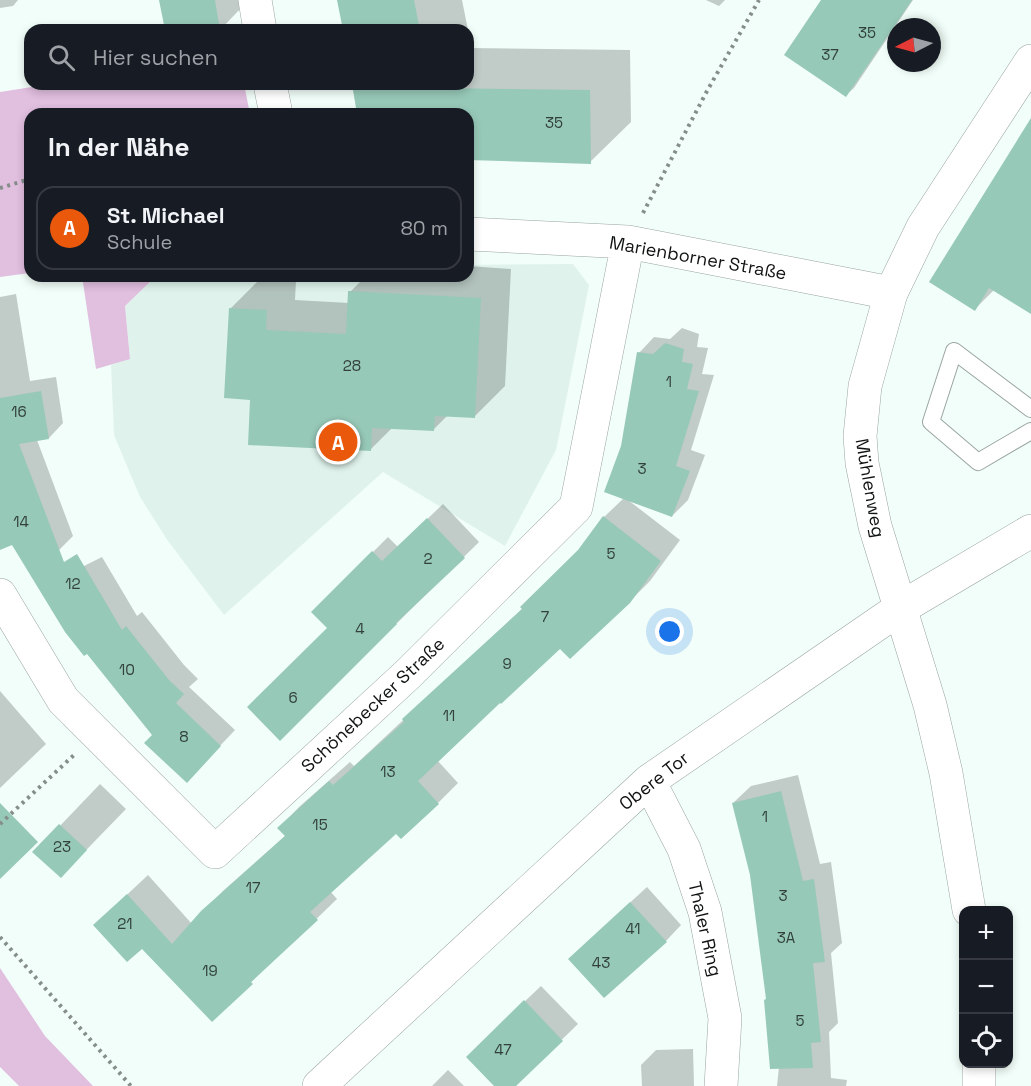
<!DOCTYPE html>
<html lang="de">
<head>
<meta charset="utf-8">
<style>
  :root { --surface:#171b24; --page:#242831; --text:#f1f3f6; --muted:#9ea1a6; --line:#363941; --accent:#ea580c }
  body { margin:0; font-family:"Space Grotesk",sans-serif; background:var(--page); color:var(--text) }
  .controls { position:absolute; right:18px; bottom:18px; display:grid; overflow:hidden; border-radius:12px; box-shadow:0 3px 9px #0003 }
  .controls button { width:54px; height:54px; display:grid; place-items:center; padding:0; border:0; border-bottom:2px solid var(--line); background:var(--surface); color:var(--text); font:30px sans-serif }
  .compass { position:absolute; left:887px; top:18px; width:54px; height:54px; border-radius:50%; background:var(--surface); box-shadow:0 3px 9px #0003; rotate:264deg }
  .you { position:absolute; left:670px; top:632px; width:21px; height:21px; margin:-15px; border:4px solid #fff; border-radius:50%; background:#1a73e8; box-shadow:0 0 0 9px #1a73e833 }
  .badge { display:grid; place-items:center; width:39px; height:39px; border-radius:50%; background:var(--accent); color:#fff; font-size:20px; font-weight:700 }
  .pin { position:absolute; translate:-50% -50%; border:3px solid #fff; box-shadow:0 2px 6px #0006 }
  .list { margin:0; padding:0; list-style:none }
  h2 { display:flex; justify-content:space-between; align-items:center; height:78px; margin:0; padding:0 24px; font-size:26px }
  h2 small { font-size:20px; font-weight:400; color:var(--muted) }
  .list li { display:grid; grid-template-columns:39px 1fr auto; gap:18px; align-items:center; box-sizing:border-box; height:84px; margin:0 12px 12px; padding:0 12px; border:2px solid var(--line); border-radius:18px }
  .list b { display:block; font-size:22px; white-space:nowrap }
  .list p { margin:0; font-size:20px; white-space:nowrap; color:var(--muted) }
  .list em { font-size:20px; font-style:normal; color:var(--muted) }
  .icon { flex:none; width:33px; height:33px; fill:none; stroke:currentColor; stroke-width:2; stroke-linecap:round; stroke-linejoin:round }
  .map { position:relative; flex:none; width:1031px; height:1086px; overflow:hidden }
  .search { position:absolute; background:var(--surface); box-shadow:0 3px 9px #0003; left:24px; top:24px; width:450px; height:66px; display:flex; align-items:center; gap:15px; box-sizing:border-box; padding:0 21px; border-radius:18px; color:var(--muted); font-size:22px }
  .panel { position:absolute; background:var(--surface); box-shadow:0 3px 9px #0003; left:24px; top:108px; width:450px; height:174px; border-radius:18px }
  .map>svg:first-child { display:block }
  .built { fill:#dff3ec }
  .forest { fill:#e1bfdf }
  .shadow { fill:#0003 }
  .building { fill:#97c9b8 }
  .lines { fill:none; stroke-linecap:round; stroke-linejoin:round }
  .service-casing { stroke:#9aa5a1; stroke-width:18 }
  .minor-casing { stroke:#9aa5a1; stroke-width:34 }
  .tertiary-casing { stroke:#9aa5a1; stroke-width:34 }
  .path { stroke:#868e8b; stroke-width:4; stroke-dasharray:3 4.5; stroke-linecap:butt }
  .service { stroke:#fff; stroke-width:16 }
  .minor { stroke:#fff; stroke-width:33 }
  .tertiary { stroke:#fff; stroke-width:33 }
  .labels { text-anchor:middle; stroke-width:6; stroke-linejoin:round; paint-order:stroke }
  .number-label { font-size:15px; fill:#31403b }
  .street-label { font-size:18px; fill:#0f1311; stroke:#fff }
</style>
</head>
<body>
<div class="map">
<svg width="1031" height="1086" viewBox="0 0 1031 1086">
  <rect width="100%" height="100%" fill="#f2fef9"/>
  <path class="built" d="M 573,264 L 589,285 L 556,450 L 505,546 L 383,472 L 224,615 L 168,541 L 140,497 L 114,435 L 111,365 L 130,358 L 125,306 L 156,276 L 468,276 L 468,265 Z"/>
  <path class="forest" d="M 51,84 L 244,84 L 250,114 L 30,114 L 30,273 L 0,277 L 0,92 Z
    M 82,276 L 156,276 L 125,306 L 130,359 L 96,369 Z
    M 0,968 L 45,1036 L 93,1086 L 19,1086 L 0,1067 Z"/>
  <path class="shadow" d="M 0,0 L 18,0 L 13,6 L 0,8 Z
    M 161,0 L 242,0 L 243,6 L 220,30 L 166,30 Z
    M 339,0 L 462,0 L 468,30 L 344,30 Z
    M 706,0 L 725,0 L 719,6 Z
    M 823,0 L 913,0 L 854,88 L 846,95 Z
    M 468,32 L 471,48 L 630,50 L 631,122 L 590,162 L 468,159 L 468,114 L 359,114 L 353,84 L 468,84 Z
    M 1031,121 L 1031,312 L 995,289 L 975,309 Z
    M 468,266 L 511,269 L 505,386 L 475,416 L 448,415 L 433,430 L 392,428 L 371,449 L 252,398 L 230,309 L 260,279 L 296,281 L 295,300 L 349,303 L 350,292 L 366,276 L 468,276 Z
    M 16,294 L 30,381 L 56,377 L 63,423 L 49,438 L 37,440 L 73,536 L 59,550 L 12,543 L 0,537 L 0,297 Z
    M 682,328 L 699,334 L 697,347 L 708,348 L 702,374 L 714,375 L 691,450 L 705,455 L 688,500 L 672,516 L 628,500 L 680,540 L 650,581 L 629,602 L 560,647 L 437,760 L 458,783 L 438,803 L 396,832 L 330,891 L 337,899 L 212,1020 L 116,905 L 148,875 L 192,924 L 223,891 L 286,835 L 279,828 L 299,807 L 350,762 L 354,766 L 523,608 L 581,549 L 604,517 L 624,498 L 622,446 L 639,353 L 654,337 L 670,339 Z
    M 443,504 L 479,542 L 280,739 L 329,627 L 313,612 L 388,537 L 398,547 Z
    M 102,557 L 137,616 L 142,612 L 184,665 L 198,679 L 189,687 L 235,730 L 201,766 L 154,735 L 58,579 Z
    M 0,691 L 46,744 L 0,788 Z
    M 798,775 L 820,864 L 831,862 L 842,943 L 831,953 L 838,1023 L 829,1032 L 831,1078 L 847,1080 L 846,1086 L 777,1086 L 779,1067 L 767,998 L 751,875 L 733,803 L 751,786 Z
    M 100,784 L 126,809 L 61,876 L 35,852 Z
    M 647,887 L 681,925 L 666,941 L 586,943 Z
    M 541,986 L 578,1024 L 514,1086 L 496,1086 L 483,1041 Z
    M 693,1049 L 694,1086 L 642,1086 L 641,1065 L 656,1050 Z
    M 448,1070 L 464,1086 L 432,1086 Z"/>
  <path class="building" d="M 159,0 L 215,0 L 220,30 L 165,30 Z
    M 337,0 L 414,0 L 420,30 L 343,30 Z
    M 821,0 L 912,0 L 846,97 L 784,55 Z
    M 352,84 L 430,84 L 431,88 L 590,90 L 591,164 L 468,160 L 468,114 L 357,114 Z
    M 1031,118 L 1031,314 L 989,288 L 975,311 L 929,282 Z
    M 348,291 L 481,298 L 475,418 L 435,416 L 434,431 L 372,428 L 371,451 L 248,445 L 250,400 L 224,398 L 229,308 L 267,310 L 266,330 L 346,334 Z
    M 665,343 L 684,349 L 682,362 L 693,364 L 687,389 L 699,391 L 676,466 L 690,471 L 672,517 L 604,492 L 621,446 L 637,352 L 653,354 Z
    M 41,391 L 49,439 L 19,444 L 64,562 L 77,554 L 122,630 L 126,626 L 169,680 L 184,694 L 176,703 L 221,746 L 187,783 L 144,743 L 152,735 L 87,654 L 84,656 L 65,632 L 12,545 L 0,550 L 0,398 Z
    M 603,516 L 661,561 L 630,603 L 570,659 L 560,649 L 501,704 L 500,703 L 418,781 L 439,804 L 401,839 L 396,834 L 310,912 L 318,920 L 251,982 L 253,984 L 212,1022 L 142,949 L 127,962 L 93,925 L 127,894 L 172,944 L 201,911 L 285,836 L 277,828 L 329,781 L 333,785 L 404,722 L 402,719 L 522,609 L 520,607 L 578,550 Z
    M 427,518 L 465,558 L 396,623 L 397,624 L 280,741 L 247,707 L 327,628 L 311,612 L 372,551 L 382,561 Z
    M 781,791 L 803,881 L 814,879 L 825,962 L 813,963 L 821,1042 L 811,1043 L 813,1068 L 770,1069 L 764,1000 L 766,999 L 750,875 L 732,803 Z
    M 0,803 L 38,842 L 0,879 Z
    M 59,824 L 87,850 L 61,878 L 32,852 Z
    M 630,902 L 667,942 L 604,998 L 568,959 Z
    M 524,1000 L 563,1041 L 516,1086 L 494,1086 L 466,1057 Z"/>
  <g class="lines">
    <defs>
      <path id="service" d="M 1031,409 L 954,351 L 931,422 L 978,462 L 1031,431"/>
      <path id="minor" d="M 255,0 L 260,30
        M 270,84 L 276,114
        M 468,234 L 628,242 L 891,293
        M 0,595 L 63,700 L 215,852 L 407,675 L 576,507 L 628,242
        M 649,781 L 684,849 L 705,912 L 725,1018 L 721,1086
        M 319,1086 L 649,781 L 899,609 L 1031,531"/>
      <path id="tertiary" d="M 969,910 L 946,773 L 930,705 L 875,526 L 862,463 L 860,436 L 865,386 L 891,293 L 923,227 L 1031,61
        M 979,1086 L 979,1064"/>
    </defs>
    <use href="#service" class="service-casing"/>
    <use href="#minor" class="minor-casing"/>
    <use href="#tertiary" class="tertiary-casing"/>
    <path class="path" d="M 0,188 L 30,179
      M 643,213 L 707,91 L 759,0
      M 0,824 L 74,755
      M 0,937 L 131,1086"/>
    <use href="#service" class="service"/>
    <use href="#minor" class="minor"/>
    <use href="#tertiary" class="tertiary"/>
  </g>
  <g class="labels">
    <g class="number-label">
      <text x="867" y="38">35</text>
      <text x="830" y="60">37</text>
      <text x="554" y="128">35</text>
      <text x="352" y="371">28</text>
      <text x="669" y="387">1</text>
      <text x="19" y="417">16</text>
      <text x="642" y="474">3</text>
      <text x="21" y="527">14</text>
      <text x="611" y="559">5</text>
      <text x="428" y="564">2</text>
      <text x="73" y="589">12</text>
      <text x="545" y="622">7</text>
      <text x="360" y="634">4</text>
      <text x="507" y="669">9</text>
      <text x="127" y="675">10</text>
      <text x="293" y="703">6</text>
      <text x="449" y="721">11</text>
      <text x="184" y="742">8</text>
      <text x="388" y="777">13</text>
      <text x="765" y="822">1</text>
      <text x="320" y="830">15</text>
      <text x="62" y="852">23</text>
      <text x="253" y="893">17</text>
      <text x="783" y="901">3</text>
      <text x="125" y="929">21</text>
      <text x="633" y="934">41</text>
      <text x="786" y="943">3A</text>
      <text x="601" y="968">43</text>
      <text x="210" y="976">19</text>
      <text x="800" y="1026">5</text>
      <text x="503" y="1055">47</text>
    </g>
    <g class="street-label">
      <text transform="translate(698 258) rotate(10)" y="6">Marienborner Straße</text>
      <text transform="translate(870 488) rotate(80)" y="6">Mühlenweg</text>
      <text transform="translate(373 705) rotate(-43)" y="6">Schönebecker Straße</text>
      <text transform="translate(654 781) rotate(-38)" y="6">Obere Tor</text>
      <text transform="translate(705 929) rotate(77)" y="6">Thaler Ring</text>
    </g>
  </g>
</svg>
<div class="controls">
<button>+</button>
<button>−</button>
<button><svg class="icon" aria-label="locate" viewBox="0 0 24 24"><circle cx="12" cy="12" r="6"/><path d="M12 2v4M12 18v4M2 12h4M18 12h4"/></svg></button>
</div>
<svg class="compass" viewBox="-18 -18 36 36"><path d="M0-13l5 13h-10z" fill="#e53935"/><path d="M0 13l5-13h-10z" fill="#9ea1a6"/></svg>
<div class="you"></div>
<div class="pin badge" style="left:338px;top:442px">A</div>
<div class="search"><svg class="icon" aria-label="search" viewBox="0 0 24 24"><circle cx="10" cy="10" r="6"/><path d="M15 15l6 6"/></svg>Hier suchen</div>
<section class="panel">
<h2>In der Nähe<small></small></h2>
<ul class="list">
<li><span class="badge">A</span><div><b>St. Michael</b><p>Schule</p></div><em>80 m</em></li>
</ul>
</section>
</div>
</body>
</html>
